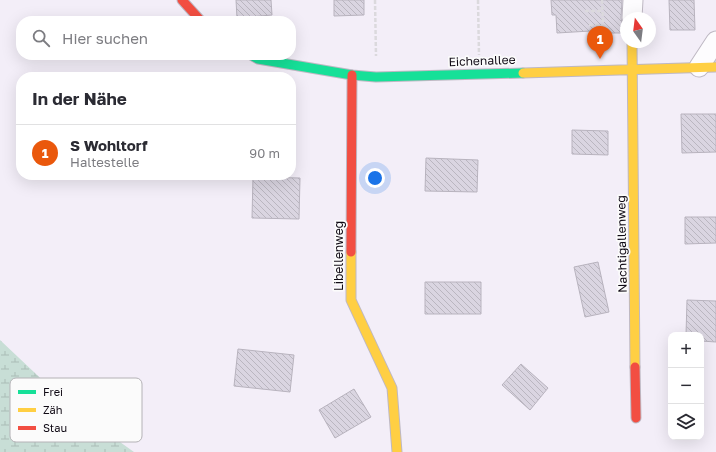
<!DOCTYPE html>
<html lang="de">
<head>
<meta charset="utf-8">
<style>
  :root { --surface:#fff; --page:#f7f7f7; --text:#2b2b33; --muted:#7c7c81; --line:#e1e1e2; --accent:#ea580c }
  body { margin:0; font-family:"Golos Text",sans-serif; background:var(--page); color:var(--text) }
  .controls { position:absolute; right:12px; bottom:12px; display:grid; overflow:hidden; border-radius:8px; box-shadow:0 4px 16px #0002 }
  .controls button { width:36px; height:36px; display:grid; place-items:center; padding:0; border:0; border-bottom:1px solid var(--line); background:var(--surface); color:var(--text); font:20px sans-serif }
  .compass { position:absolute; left:620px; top:12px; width:36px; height:36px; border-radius:50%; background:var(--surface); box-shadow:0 4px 16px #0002; rotate:346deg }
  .you { position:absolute; left:375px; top:178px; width:14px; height:14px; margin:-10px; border:3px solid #fff; border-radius:50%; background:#1a73e8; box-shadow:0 0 0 6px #1a73e833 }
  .badge { display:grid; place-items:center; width:26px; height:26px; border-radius:50%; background:var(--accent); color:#fff; font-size:13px; font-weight:700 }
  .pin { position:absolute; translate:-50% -33px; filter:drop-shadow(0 1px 2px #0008) }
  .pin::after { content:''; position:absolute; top:21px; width:14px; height:12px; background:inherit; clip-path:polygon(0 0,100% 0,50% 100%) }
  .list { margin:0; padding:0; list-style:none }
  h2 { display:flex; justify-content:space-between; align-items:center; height:52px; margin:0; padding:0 16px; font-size:17px }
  h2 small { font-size:13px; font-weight:400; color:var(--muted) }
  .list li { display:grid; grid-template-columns:26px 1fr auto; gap:12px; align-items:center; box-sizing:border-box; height:56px; padding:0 16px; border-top:1px solid var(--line) }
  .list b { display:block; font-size:15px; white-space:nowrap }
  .list p { margin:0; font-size:13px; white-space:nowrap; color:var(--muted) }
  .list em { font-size:13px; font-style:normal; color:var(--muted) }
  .icon { flex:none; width:22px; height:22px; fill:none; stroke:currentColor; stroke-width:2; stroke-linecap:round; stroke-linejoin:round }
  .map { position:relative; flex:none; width:716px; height:452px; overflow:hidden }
  .search { position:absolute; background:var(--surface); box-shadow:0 4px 16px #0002; left:16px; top:16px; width:280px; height:44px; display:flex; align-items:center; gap:10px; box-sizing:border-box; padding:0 14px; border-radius:16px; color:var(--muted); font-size:15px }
  .panel { position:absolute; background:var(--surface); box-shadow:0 4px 16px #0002; left:16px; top:72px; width:280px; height:108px; border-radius:16px }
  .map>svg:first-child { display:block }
  .wetland { fill:url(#wetland-marsh) }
  .building { fill:url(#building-back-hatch); stroke:#b8b3be }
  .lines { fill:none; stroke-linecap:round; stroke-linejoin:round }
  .street-casing { stroke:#beb8c3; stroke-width:21 }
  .fast-casing { stroke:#beb8c3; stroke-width:11 }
  .slow-casing { stroke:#beb8c3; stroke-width:11 }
  .jam-casing { stroke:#beb8c3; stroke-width:11 }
  .path { stroke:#dbd9dd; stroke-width:2.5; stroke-dasharray:4 2; stroke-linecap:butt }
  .street { stroke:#fdfcfe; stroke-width:19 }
  .fast { stroke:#16e098; stroke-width:9 }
  .slow { stroke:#ffcf43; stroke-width:9 }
  .jam { stroke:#f24e42; stroke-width:9 }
  .labels { text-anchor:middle; stroke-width:3.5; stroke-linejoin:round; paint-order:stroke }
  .street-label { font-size:12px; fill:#0f0914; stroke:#fbfbfb }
  .key { fill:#fbfbfb; stroke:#b4b2b6; stroke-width:1 }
  .key-label { font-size:11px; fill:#0f0914 }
</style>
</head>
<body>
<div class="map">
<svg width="716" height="452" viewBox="0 0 716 452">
  <defs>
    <pattern id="wetland-marsh" width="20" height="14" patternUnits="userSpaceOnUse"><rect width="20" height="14" fill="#c8ded6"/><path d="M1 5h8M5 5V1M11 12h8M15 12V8" fill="none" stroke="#abbdb7"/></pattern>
    <pattern id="building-back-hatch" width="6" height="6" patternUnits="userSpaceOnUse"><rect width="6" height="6" fill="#dad5e1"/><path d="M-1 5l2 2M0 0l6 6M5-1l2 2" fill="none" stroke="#bab6c0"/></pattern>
  </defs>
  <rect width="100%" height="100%" fill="#f3eef8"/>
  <path class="wetland" d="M 0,340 L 72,408 L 134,452 L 0,452 Z"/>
  <path class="building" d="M 236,0 L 271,0 L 272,15 L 237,18 Z
    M 334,0 L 364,0 L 364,15 L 334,16 Z
    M 551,0 L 622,0 L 621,18 L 622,23 L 626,27 L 626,31 L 624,33 L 607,33 L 607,30 L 557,33 L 556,15 L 552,15 Z
    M 669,0 L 694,0 L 695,30 L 670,30 Z
    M 681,114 L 716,114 L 716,152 L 682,153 Z
    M 572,130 L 608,131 L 608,155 L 572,154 Z
    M 426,158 L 478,160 L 477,192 L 425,191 Z
    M 253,177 L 300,178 L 299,219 L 252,218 Z
    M 685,217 L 716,217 L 716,243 L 685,244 Z
    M 598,262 L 609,312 L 585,317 L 574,267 Z
    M 425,282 L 481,282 L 481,314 L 425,314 Z
    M 687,300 L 716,301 L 716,342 L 701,341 L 701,335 L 686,335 Z
    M 238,349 L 294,355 L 290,392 L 234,386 Z
    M 521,364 L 548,388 L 530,410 L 502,385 Z
    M 354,389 L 371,417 L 335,438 L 319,410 Z"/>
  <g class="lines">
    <defs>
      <path id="street" d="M 632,18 L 633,0
        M 699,67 L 716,41"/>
      <path id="fast" d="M 251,55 L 258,59 L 352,75 L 376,77 L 523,73"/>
      <path id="slow" d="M 632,42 L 635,367
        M 523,73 L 716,67
        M 351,252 L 351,300 L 392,388 L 397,452"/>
      <path id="jam" d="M 182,0 L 201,21
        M 351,252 L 352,75
        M 635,367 L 636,418"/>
    </defs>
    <use href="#street" class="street-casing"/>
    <use href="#fast" class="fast-casing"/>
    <use href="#slow" class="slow-casing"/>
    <use href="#jam" class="jam-casing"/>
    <path class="path" d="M 375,0 L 376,56
      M 478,0 L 479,55
      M 602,0 L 604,49
      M 585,11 L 603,11
      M 589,25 L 603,25"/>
    <use href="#street" class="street"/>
    <use href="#fast" class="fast"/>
    <use href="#slow" class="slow"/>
    <use href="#jam" class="jam"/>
  </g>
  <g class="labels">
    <g class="street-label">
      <text transform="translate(482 61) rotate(-2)" y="4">Eichenallee</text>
      <text transform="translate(622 244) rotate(-91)" y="4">Nachtigallenweg</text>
      <text transform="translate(339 256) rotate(-90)" y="4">Libellenweg</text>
    </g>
  </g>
  <rect x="10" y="378" width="132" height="64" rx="6" class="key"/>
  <rect x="18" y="390" width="18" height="4" fill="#16e098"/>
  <rect x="18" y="408" width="18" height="4" fill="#ffcf43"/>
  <rect x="18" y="426" width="18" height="4" fill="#f24e42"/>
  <g class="key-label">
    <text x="43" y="396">Frei</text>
    <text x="43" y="414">Zäh</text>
    <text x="43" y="432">Stau</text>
  </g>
</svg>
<div class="controls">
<button>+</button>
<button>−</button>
<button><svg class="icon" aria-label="layers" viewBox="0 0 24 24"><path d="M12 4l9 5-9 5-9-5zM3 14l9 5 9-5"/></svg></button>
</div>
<svg class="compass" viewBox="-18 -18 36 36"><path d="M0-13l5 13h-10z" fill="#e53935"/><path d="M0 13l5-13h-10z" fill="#7c7c81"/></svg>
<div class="you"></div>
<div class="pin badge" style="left:600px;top:59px">1</div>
<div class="search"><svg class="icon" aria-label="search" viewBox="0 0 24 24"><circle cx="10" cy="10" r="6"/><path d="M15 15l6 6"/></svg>Hier suchen</div>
<section class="panel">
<h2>In der Nähe<small></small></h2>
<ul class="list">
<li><span class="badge">1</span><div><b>S Wohltorf</b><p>Haltestelle</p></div><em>90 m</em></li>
</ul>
</section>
</div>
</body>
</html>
